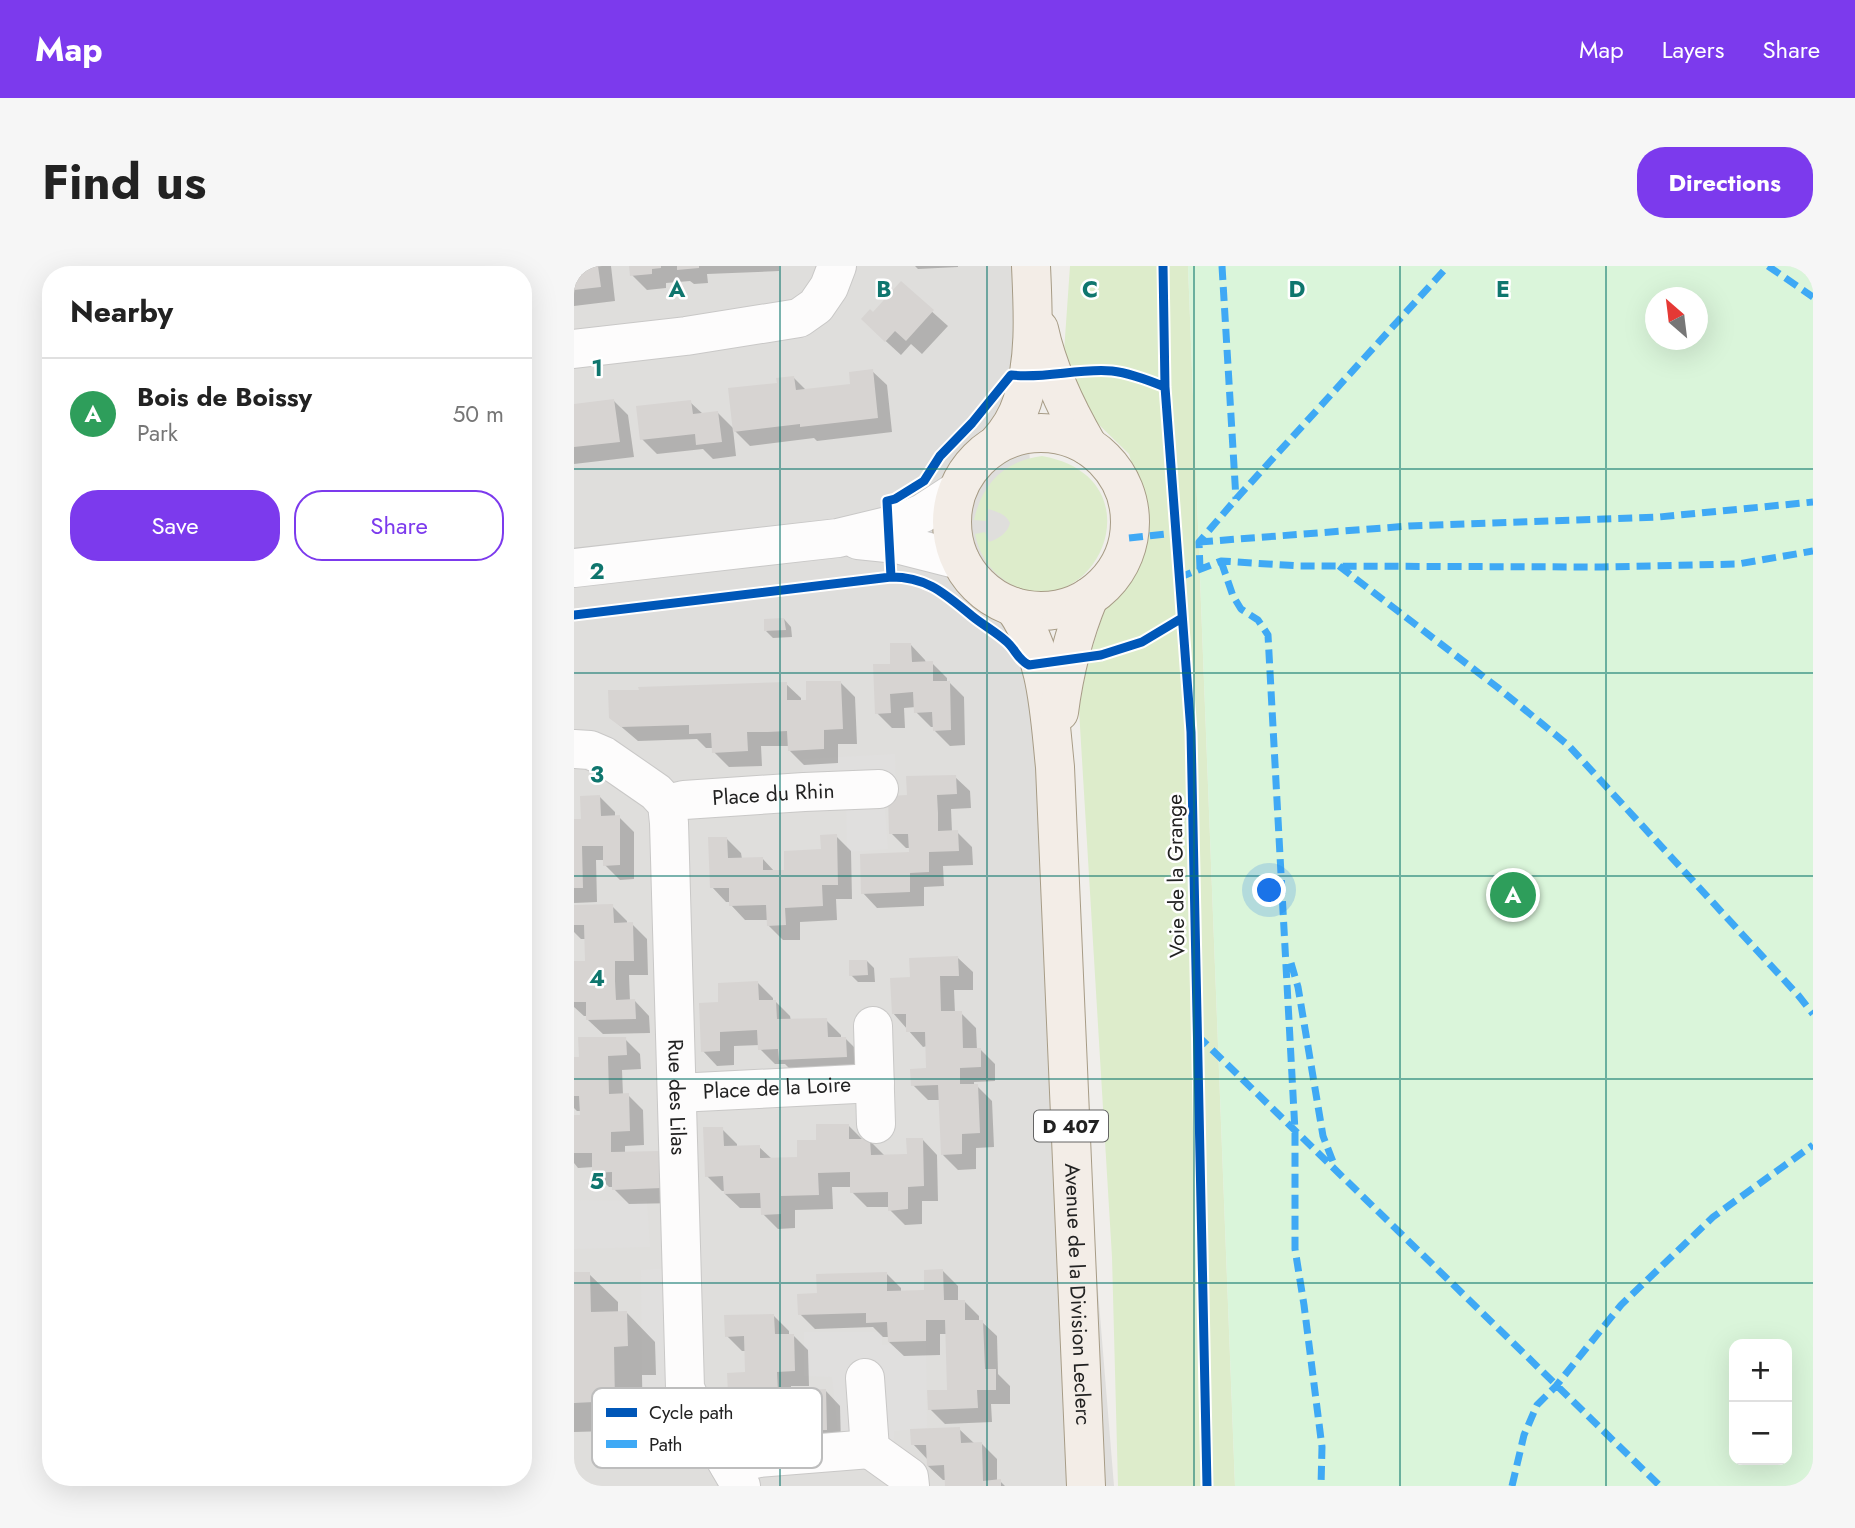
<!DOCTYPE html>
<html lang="en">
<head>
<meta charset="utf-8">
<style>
  :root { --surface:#fff; --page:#f6f6f6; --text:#222; --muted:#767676; --line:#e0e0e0; --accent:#7c3aed }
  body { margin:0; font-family:Jost,sans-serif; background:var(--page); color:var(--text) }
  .controls { position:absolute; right:21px; bottom:21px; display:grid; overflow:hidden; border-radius:14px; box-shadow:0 7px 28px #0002 }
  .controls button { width:63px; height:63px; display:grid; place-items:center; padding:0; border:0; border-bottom:2px solid var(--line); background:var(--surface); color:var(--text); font:35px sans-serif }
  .compass { position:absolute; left:1071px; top:21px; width:63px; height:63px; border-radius:50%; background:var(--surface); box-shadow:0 7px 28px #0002; rotate:332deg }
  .you { position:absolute; left:696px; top:625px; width:24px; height:24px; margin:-18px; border:5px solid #fff; border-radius:50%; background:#1a73e8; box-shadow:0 0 0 10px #1a73e833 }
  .badge { display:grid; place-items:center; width:46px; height:46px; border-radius:50%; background:var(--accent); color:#fff; font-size:23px; font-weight:700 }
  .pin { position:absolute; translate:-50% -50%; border:4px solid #fff; box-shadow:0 2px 7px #0006 }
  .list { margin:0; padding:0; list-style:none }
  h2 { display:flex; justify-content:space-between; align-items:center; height:91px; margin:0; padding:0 28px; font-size:30px }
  h2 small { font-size:23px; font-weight:400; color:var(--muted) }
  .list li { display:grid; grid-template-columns:46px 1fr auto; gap:21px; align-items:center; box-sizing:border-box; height:112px; padding:0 28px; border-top:2px solid var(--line) }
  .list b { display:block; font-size:26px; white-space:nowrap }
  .list p { margin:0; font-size:23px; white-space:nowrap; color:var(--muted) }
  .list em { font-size:23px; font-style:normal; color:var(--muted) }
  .actions { display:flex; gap:14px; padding:21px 28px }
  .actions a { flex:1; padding:16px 0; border:2px solid var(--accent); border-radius:28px; text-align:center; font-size:24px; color:var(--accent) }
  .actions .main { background:var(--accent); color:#fff }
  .map { position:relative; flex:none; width:1239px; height:1220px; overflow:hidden; border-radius:28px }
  header { display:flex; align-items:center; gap:42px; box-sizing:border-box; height:98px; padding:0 35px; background:var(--accent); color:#fff }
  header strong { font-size:33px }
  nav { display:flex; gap:38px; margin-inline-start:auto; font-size:24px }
  .intro { display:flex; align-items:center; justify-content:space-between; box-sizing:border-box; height:168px; padding:0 42px }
  h1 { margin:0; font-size:49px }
  .button { padding:18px 32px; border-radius:28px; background:var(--accent); color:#fff; font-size:24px; font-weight:700 }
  main { display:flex; gap:42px; padding:0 42px }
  aside { flex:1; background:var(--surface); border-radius:28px; box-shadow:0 7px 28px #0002 }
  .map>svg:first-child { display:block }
  .residential { fill:#dfdedc }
  .grass { fill:#ddeccb }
  .park { fill:#daf5da; fill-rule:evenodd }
  .parking { fill:#e0dfde }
  .shadow { fill:#0003 }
  .building { fill:#d7d4d2 }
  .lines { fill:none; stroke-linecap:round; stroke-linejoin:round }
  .minor-casing { stroke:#c9c8c7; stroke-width:40 }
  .major-casing { stroke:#a79c86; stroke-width:40 }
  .minor { stroke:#fdfcfc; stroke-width:38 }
  .major { stroke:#f3ede7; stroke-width:38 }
  .quiet { stroke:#3fa9f5; stroke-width:7; stroke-dasharray:14 7; stroke-linecap:butt }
  .cycleway-casing { stroke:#fff; stroke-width:13 }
  .cycleway { stroke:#0057b8; stroke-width:9 }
  .grid { fill:none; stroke:#0f766e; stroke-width:2; stroke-opacity:0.55 }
  .labels { text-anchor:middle; stroke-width:5; stroke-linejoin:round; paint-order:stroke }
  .shield { fill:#fff; stroke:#646464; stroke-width:2 }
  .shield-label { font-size:19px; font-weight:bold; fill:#222 }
  .street-label { font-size:21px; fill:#222; stroke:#fff }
  .key { fill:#fff; stroke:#bdbdbd; stroke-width:2 }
  .key-label { font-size:19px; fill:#222 }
  .grid-label { font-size:23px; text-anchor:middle; font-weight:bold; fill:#0f766e; stroke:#fff; stroke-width:5; stroke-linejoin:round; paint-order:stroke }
</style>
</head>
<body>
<header>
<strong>Map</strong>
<nav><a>Map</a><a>Layers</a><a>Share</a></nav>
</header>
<div class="intro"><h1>Find us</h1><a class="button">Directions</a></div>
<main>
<aside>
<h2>Nearby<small></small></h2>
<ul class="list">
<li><span class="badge" style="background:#2e9e5b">A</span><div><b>Bois de Boissy</b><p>Park</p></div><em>50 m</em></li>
</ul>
<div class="actions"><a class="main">Save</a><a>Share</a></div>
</aside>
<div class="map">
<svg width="1239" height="1220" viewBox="0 0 1239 1220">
  <rect width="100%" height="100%" fill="#f0eeeb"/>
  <path class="residential" d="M 0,0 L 440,0 L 540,1220 L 0,1220 Z"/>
  <path class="grass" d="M 496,0 L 614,0 L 661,1220 L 544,1220 L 538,991 L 505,444 L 512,402 L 531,342 L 558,300 L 572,247 L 555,188 L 514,148 L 490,86 Z
    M 468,190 C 590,212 519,367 433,316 C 416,305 405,288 401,268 L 411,266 L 415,276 C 424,273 434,267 436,257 C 432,248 424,246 414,243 L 412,255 L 400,254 C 408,218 430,195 468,190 Z"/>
  <path class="park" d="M 614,0 L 1239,0 L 1239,1220 L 661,1220 ZM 1082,32 L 1124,32 L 1124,74 L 1082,74 ZM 1160,1078 L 1213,1078 L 1213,1194 L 1160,1194 Z"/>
  <path class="parking" d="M 321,488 L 322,522 L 310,531 L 314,583 L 273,586 L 272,526 L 230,526 L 228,493 Z
    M 0,934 L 73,935 L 76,981 L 0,983 Z
    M 95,1002 L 98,1122 L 68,1122 L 67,1004 Z
    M 230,1066 L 308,1066 L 308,1079 L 352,1075 L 353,1162 L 320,1165 L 319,1199 L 266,1186 L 258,1111 L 230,1110 Z"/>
  <path class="shadow" d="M 0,0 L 37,0 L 41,35 L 0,40 Z
    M 57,0 L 205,0 L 205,5 L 133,8 L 134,17 L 120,18 L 116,15 L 92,17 L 92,22 L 73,24 L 58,9 Z
    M 341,0 L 384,0 L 384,1 L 344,3 Z
    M 327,18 L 374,60 L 348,88 L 337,78 L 327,89 L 304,68 L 299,49 Z
    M 298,105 L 313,119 L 318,166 L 243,175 L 240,172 L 176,180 L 159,163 L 162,190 L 139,193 L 129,183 L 83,188 L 68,173 L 116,136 L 129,148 L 144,147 L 161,164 L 205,119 L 219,111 L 232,124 L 278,120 Z
    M 40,135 L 54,149 L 60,191 L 0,198 L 0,139 Z
    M 210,353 L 217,361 L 218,371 L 199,372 L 192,365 Z
    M 337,379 L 351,394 L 352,397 L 358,397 L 373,412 L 373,416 L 375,416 L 390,431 L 391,479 L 376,480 L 361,465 L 361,461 L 357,461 L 342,446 L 342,441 L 330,442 L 331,462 L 318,462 L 303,447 L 318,399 Z
    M 266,416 L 281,431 L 283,478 L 264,478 L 264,497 L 230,499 L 215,484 L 215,480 L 187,480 L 188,500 L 155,501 L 140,486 L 139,482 L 132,482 L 123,473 L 64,475 L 44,458 L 212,418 L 227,432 L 227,436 L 234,435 Z
    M 381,511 L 396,525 L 397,542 L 377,543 L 378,566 L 383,566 L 398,581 L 399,599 L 369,600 L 370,620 L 350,621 L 350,640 L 303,642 L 289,627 L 336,588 L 336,582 L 332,582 L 317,567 L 334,531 Z
    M 26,531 L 41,546 L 41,551 L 45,551 L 60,566 L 60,613 L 46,614 L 31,599 L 31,594 L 22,594 L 23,636 L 0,637 L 0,555 L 9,555 Z
    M 262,570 L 277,585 L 278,633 L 262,633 L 263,654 L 226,656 L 226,674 L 209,674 L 194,659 L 194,654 L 171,654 L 157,639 L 157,636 L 152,636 L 138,621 L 152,572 L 167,587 L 168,593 L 188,592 L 201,606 L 212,605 L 249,585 Z
    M 38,640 L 53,655 L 53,658 L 58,658 L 73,673 L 74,709 L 55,709 L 56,735 L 61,735 L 75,750 L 76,767 L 29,768 L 14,754 L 14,750 L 10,750 L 0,741 L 0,697 L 13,696 L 12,673 L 7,673 L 0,666 L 0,641 Z
    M 384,692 L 399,706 L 399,724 L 380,724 L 381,747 L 387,747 L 402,762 L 403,784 L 406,783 L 421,798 L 421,815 L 400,816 L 400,820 L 403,820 L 418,835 L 420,881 L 402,882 L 402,903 L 384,904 L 369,889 L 367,834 L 354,834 L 339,819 L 354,804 L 353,780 L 349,781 L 319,747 L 337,712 Z
    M 293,695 L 300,702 L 301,716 L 284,716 L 277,709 Z
    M 184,717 L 199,732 L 199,736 L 202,736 L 216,750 L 217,755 L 252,754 L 267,769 L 267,773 L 272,773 L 286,787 L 287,806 L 221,808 L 211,798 L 201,798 L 186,783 L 186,779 L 160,780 L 160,799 L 143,800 L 129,785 L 146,738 Z
    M 51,773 L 66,788 L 67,803 L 48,804 L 49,829 L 54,829 L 69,844 L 70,879 L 51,880 L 51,888 L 102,937 L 55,938 L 40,923 L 40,921 L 35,921 L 20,906 L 20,901 L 4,902 L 0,897 L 0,851 L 8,854 L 8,845 L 3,845 L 0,842 L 0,792 L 6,792 Z
    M 274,859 L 289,874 L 295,874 L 311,890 L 335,889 L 349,874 L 363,889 L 364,935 L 348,935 L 348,958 L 331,959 L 316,944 L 316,941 L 293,941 L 278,926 L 278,921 L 258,921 L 259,943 L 221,944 L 221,962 L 204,963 L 189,948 L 189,942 L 166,942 L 151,928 L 151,925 L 148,925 L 133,910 L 148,863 L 163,878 L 163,882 L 185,881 L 198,893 L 225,893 L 244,875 Z
    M 369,1005 L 384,1020 L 384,1035 L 390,1035 L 405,1050 L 405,1056 L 408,1056 L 423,1070 L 424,1108 L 436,1120 L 436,1138 L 417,1138 L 418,1156 L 371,1158 L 356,1143 L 374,1125 L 373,1068 L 366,1068 L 366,1089 L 330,1090 L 315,1076 L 315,1071 L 309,1071 L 299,1061 L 241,1063 L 226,1048 L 244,1028 L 312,1007 L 327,1022 L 327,1026 L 352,1026 Z
    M 0,1008 L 15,1008 L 44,1036 L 44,1047 L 53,1047 L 81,1076 L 82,1109 L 68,1109 L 69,1164 L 0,1166 Z
    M 200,1050 L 215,1065 L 215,1070 L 219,1069 L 234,1084 L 235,1120 L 217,1120 L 217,1127 L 252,1125 L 266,1140 L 267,1178 L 221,1179 L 206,1164 L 206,1162 L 201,1162 L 186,1147 L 186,1141 L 170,1141 L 155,1126 L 173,1108 L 172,1085 L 168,1085 L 153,1070 Z
    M 385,1163 L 401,1178 L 408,1178 L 423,1193 L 423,1215 L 426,1215 L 431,1220 L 373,1220 L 373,1214 L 369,1214 L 354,1200 L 354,1194 L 339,1178 Z"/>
  <path class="building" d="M 0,0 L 24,0 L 27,21 L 0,24 Z
    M 55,0 L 87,0 L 87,2 L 78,3 L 78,8 L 56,10 Z
    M 103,0 L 125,0 L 125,2 L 103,4 Z
    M 327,15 L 360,44 L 332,75 L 321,65 L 311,76 L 287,53 L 296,43 L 299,46 Z
    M 299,103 L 304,152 L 226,161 L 226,158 L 159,166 L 154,122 L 203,117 L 202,112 L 220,110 L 222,124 L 276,118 L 275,106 Z
    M 40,133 L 46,176 L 0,181 L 0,138 Z
    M 117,134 L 119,148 L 144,145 L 148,176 L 122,179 L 121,168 L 66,174 L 62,140 Z
    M 210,352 L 212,364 L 190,365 L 190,353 Z
    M 316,377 L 337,377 L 338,396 L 359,395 L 359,415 L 376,415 L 377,464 L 359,465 L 358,446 L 340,447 L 339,426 L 316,428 L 317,447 L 301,448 L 299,398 L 316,398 Z
    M 232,415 L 267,415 L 269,463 L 250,464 L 250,483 L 214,485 L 213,465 L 194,466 L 173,466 L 174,485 L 138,487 L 137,467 L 115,468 L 115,459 L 47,461 L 35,452 L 34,424 L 65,424 L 64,421 L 213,416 L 213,434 L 232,434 Z
    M 382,509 L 383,528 L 363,529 L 364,547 L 364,565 L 384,564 L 385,585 L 355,586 L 355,606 L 336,607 L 336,626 L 287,628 L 286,588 L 335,586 L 334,568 L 315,568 L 314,530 L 333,529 L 332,510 Z
    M 26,529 L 27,550 L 46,549 L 46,599 L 29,600 L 29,580 L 8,580 L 9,622 L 0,622 L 0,553 L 7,553 L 6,530 Z
    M 263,568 L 264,619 L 248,619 L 249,640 L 211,642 L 212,659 L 193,660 L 192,639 L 155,640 L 155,622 L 136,622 L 134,571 L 153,571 L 154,592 L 189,591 L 189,604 L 210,604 L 210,585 L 247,583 L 246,569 Z
    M 39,638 L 40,657 L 59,656 L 60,695 L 41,695 L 41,715 L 42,734 L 61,733 L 62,753 L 12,754 L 12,736 L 0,736 L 0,695 L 11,695 L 10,659 L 0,659 L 0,639 Z
    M 384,690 L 385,710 L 366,710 L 367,745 L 388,745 L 389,782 L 407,782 L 407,801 L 386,802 L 386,818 L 404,818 L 406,867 L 388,868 L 388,888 L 367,889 L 364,819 L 337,820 L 336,803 L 352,802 L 351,766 L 332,766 L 332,748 L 318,748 L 316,712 L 336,711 L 335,692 Z
    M 275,694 L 293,694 L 294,709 L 275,710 Z
    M 184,715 L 185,734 L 202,734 L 203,753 L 253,752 L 254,771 L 272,771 L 273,791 L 205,794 L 204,783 L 184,784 L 183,764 L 146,766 L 146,785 L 127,786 L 125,737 L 144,736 L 144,717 Z
    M 4,771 L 52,771 L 53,789 L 34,790 L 35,828 L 55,827 L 56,865 L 37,866 L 37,886 L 86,885 L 88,922 L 38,924 L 38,906 L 18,907 L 18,887 L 0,887 L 0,849 L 6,849 L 5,830 L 0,830 L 0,791 L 5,791 Z
    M 242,858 L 275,858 L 275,873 L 296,873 L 297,889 L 333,888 L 332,872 L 349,872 L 350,920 L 334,921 L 334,943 L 314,945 L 314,926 L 276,927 L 276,906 L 244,907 L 245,929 L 207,930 L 207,948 L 187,949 L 186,927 L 150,928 L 149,910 L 131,911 L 129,861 L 149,861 L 150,880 L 186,879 L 186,892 L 223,891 L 223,874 L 242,874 Z
    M 369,1003 L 370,1034 L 391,1034 L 391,1054 L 409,1054 L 411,1103 L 422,1103 L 422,1124 L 403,1124 L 404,1142 L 354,1144 L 353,1124 L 373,1124 L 371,1054 L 352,1054 L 352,1075 L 314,1076 L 313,1056 L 292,1057 L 292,1047 L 224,1049 L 223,1028 L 243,1027 L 242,1008 L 313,1006 L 313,1025 L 350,1024 L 350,1004 Z
    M 0,1006 L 16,1006 L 17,1046 L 53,1045 L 54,1080 L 40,1081 L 41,1135 L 0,1137 Z
    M 200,1048 L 201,1068 L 220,1068 L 221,1105 L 203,1106 L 204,1125 L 252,1123 L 253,1164 L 205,1165 L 204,1147 L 185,1148 L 184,1126 L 154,1127 L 153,1107 L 171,1106 L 170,1070 L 151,1071 L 150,1049 Z
    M 386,1161 L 387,1177 L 408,1176 L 409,1215 L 427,1213 L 427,1220 L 371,1220 L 370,1199 L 353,1200 L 352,1179 L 337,1179 L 336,1163 Z"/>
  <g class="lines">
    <defs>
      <g id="minor">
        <path d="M 0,83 L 112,70 L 225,52 L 242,40 L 255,21 L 263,0"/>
        <path d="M 284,274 L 323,278 L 386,294"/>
        <path d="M 0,302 L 264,272 L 326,257 L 349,247 L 383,225"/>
        <path id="s1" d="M 0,483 L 16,484 L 30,490 L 82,526 L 93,538 L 95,557 L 111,1122 L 116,1133 L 167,1220"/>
        <path id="s2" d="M 93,538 L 110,534 L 230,526 L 305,523"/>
        <path d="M 299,760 L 302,858"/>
        <path id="s3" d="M 103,827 L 301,817"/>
        <path d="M 291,1112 L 296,1183 L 335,1211 L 336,1220"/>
        <path d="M 155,1199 L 185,1192 L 296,1183"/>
      </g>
      <g id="major">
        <path d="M 465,63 C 474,105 493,144 514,180"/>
        <circle cx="467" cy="256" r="89"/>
        <path d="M 423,178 C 434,166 443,152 448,136 C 462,94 459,44 457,0"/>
        <path id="s4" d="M 440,341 C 474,390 475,444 481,501 L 512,1220"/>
        <path d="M 485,446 C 490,407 500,367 515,331"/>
      </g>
    </defs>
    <use href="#minor" class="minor-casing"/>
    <use href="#major" class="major-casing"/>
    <use href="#minor" class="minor"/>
    <use href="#major" class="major"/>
    <path class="quiet" d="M 648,0 L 662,233
      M 1194,0 L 1239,31
      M 555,272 L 601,267
      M 625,276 L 835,260 L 1085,251 L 1239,236
      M 647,295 L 659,330 L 667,343 L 684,354 L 694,369 L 721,865 L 721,983 L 730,1039 L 748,1181 L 747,1220
      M 765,300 L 923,421 L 994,479 L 1224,729 L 1239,748
      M 626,303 L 625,276 L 662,233 L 874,0
      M 604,312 L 647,295 L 726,300 L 1028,301 L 1164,298 L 1239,285
      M 717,697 L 724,721 L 749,870 L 761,901
      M 623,769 L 1086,1220
      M 938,1220 L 950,1169 L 963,1139 L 982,1120 L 1047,1039 L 1139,951 L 1239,879"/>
    <defs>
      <path id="cycleway" d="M 589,0 L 591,121 L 617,466 L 633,1220
        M 591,121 C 574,114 556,107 538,105 C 504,102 471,113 437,109 L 398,157 L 366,190 L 350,215 L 321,233 L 313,235 L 317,311 C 354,311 371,328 398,350 C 409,359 422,366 433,376 C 441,383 445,395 455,399 L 527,389 L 568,376 L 608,352
        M 0,349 L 317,311"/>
    </defs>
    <use href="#cycleway" class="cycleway-casing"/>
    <use href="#cycleway" class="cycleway"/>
  </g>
  <path class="grid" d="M 206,0 L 206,1220M 413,0 L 413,1220M 620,0 L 620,1220M 826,0 L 826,1220M 1032,0 L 1032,1220M 0,203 L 1239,203M 0,407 L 1239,407M 0,610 L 1239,610M 0,813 L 1239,813M 0,1017 L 1239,1017"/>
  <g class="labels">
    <rect class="shield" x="460" y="844.5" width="74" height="31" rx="5"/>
    <g class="shield-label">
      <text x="497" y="867">D 407</text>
    </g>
    <g class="street-label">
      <text dy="7" stroke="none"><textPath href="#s2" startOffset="107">Place du Rhin</textPath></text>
      <text transform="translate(602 610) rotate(-91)" y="7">Voie de la Grange</text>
      <text dy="7" stroke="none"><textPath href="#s3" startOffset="100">Place de la Loire</textPath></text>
      <text dy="7" stroke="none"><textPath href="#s1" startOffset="404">Rue des Lilas</textPath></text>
      <text dy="7" stroke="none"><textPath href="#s4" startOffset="695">Avenue de la Division Leclerc</textPath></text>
    </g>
  </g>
  <rect x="18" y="1122" width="230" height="80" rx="10" class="key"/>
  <rect x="32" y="1142" width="31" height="9" fill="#0057b8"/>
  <rect x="32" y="1174" width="31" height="8" fill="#3fa9f5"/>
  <g class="key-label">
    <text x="75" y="1153">Cycle path</text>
    <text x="75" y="1185">Path</text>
  </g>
  <g class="grid-label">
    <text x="103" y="31">A</text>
    <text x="310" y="31">B</text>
    <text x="516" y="31">C</text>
    <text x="723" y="31">D</text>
    <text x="929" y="31">E</text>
    <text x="23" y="110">1</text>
    <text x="23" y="313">2</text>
    <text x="23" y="516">3</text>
    <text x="23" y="720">4</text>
    <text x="23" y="923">5</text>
  </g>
</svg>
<div class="controls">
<button>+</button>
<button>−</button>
</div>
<svg class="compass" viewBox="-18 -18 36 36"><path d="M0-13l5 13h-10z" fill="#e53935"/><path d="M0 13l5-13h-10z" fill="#767676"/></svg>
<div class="you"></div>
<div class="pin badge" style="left:939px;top:629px;background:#2e9e5b">A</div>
</div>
</main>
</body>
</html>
